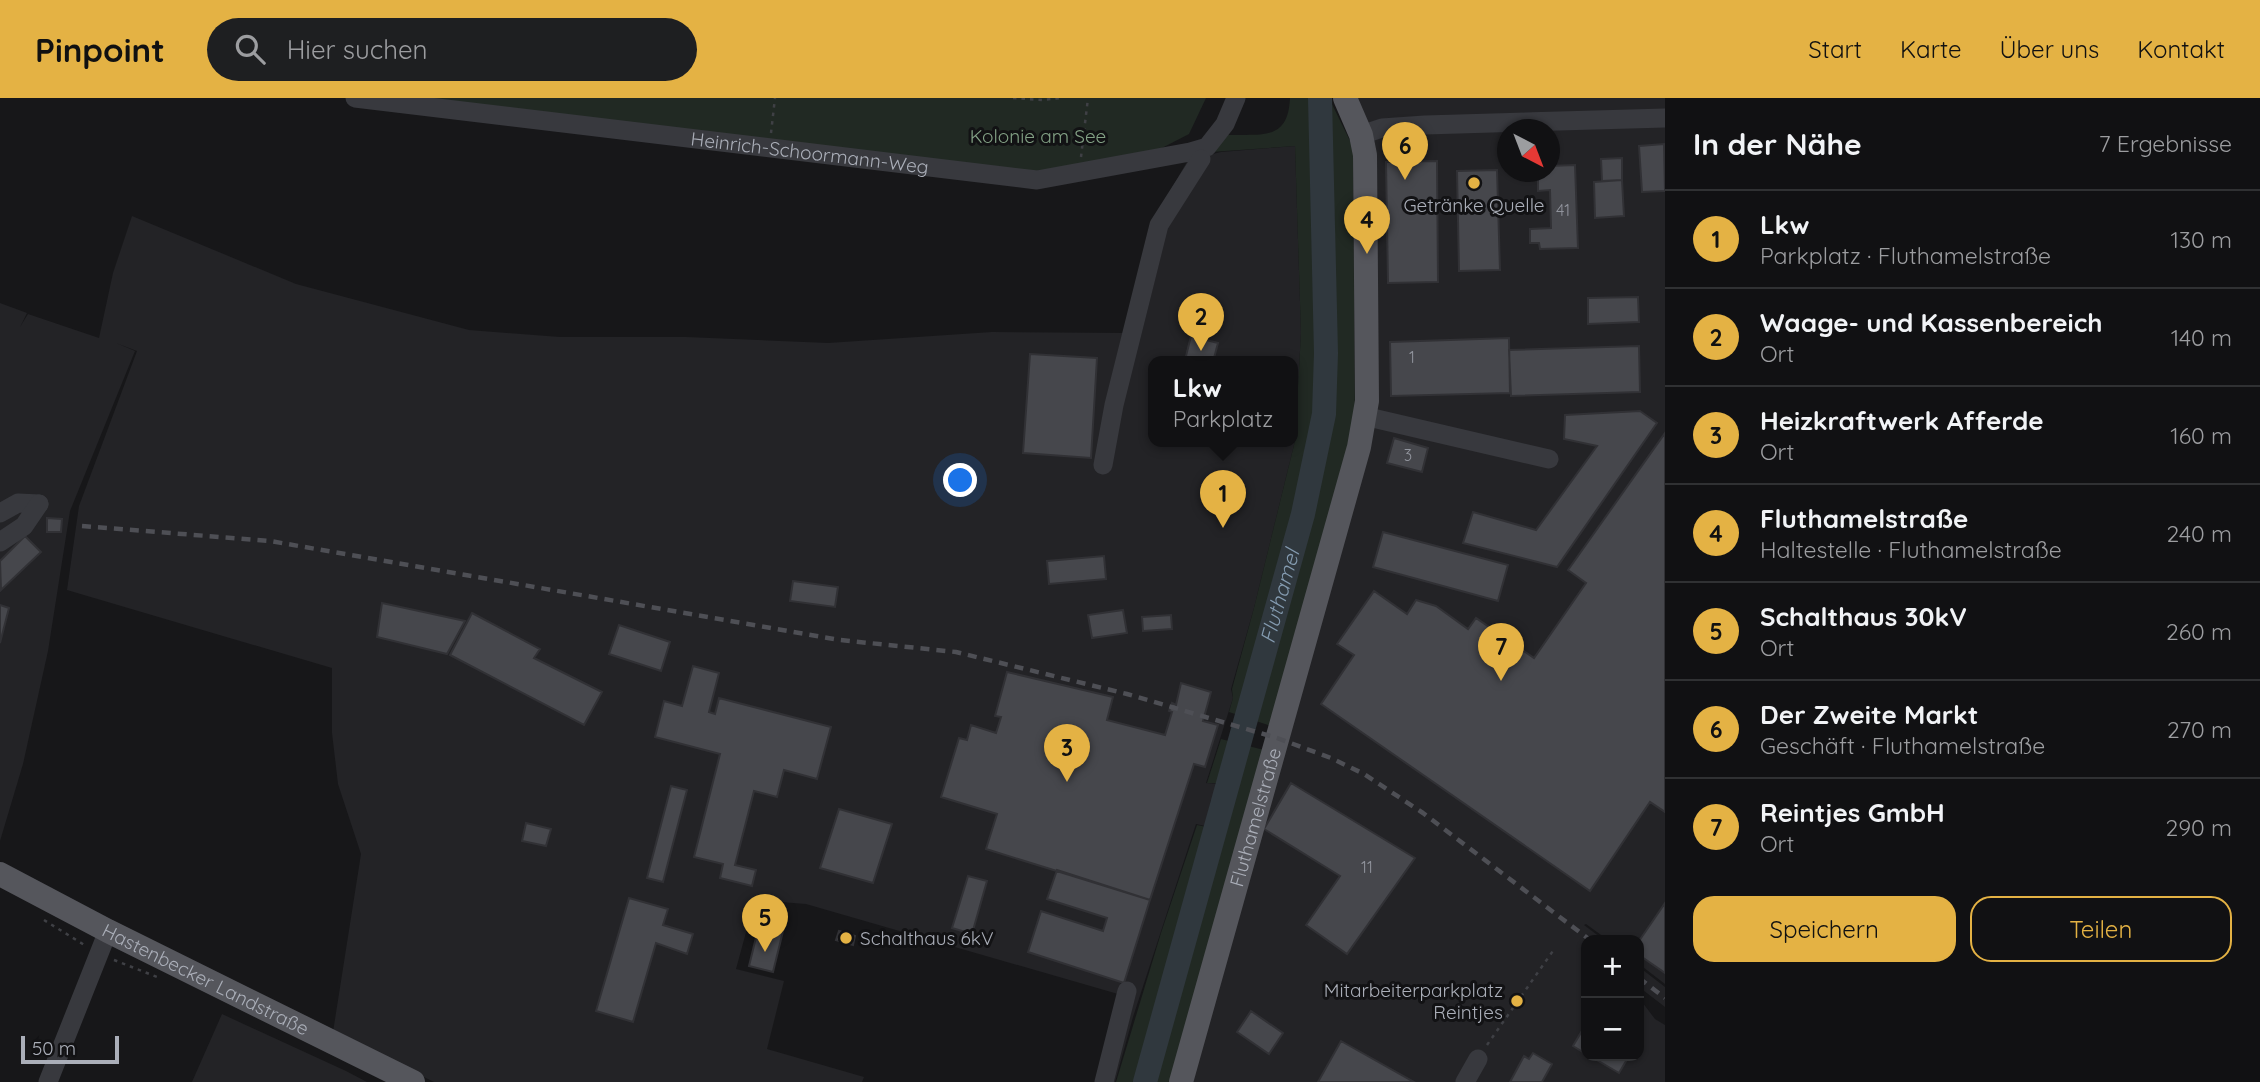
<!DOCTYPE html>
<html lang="de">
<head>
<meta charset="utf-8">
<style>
  :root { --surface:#111113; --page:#1e1f21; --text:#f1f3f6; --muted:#9c9da0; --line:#303133; --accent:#e4b244 }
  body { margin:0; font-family:Quicksand,sans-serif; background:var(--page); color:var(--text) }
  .controls { position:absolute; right:21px; bottom:21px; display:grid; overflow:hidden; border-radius:14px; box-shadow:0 2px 5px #0004 }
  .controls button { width:63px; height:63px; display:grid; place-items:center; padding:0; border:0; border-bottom:2px solid var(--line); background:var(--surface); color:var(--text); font:35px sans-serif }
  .compass { position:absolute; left:1497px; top:21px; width:63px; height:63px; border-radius:50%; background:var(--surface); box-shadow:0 2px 5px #0004; rotate:138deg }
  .scale { position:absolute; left:21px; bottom:18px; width:98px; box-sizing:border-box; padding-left:7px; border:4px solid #aaaeb8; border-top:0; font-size:19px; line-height:24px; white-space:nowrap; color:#aaaeb8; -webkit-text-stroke:5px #121214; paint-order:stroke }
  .you { position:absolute; left:961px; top:383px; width:24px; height:24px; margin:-18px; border:5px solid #fff; border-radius:50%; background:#1a73e8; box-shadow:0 0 0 10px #1a73e833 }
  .badge { display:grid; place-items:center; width:46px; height:46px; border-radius:50%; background:var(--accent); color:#111; font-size:23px; font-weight:700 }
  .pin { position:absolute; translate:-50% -58px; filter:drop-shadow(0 2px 4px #0008) }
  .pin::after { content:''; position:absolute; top:37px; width:24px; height:21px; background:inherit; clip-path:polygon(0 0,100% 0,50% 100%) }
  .popup { position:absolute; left:1148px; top:258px; width:150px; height:91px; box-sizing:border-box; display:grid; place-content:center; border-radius:14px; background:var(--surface); filter:drop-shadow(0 2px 5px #0005); font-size:23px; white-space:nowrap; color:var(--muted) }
  .popup b { font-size:26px; color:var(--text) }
  .popup::after { content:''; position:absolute; left:50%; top:100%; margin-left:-14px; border:14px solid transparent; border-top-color:var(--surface) }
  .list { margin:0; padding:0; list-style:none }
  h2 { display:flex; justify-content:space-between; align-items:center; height:91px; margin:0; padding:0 28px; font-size:30px }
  h2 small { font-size:23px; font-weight:400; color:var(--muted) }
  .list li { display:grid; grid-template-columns:46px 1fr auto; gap:21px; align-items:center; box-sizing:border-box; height:98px; padding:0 28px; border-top:2px solid var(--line) }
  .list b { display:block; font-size:26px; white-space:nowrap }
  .list p { margin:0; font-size:23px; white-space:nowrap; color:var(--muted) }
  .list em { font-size:23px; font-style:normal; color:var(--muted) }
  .actions { display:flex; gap:14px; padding:21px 28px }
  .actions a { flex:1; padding:16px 0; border:2px solid var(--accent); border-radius:21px; text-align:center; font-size:24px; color:var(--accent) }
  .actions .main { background:var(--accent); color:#111 }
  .icon { flex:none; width:38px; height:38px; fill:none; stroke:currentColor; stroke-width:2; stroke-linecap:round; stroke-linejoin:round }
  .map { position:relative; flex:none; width:1665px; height:984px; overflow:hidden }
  header { display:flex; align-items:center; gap:42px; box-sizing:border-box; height:98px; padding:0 35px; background:var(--accent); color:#111 }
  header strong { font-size:33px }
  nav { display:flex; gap:38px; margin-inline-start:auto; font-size:24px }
  .search { width:490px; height:63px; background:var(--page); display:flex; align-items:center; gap:18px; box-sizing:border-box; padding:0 24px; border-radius:38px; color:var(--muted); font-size:26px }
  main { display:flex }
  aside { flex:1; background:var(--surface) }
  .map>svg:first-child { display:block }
  .built { fill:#232326; fill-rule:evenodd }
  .green { fill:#212923 }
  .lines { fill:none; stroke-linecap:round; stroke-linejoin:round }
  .river { stroke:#30383e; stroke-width:24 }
  .building { fill:#46474c; stroke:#313135; stroke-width:2 }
  .path { stroke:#3f4045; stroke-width:2.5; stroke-dasharray:3.5 5; stroke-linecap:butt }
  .minor { stroke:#38393e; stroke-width:19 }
  .major { stroke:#55565c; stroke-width:24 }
  .rail { stroke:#4e4f55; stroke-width:4.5; stroke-dasharray:9 7; stroke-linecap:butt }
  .poi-dot { fill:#e4b244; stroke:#121214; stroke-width:2.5 }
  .labels { text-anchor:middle; stroke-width:6; stroke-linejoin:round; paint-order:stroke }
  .number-label { font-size:16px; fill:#91949d }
  .park-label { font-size:19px; fill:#83a185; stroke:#121214 }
  .street-label { font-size:19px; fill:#aaaeb8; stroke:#121214 }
  .poi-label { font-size:19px; fill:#aaaeb8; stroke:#121214 }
  .water-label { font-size:21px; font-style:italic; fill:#849bb0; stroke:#121214 }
</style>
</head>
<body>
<header>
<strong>Pinpoint</strong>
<div class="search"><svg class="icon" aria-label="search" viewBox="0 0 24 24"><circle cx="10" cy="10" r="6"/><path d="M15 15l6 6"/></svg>Hier suchen</div>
<nav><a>Start</a><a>Karte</a><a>Über uns</a><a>Kontakt</a></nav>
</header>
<main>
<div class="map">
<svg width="1665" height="984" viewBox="0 0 1665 984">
  <rect width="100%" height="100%" fill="#171719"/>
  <path class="built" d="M 1354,0 L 1665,0 L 1665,886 L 1639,866 L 1639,842 L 1608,842 L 1586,826 L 1584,827 L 1604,842 L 1586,842 L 1586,958 L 1639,958 L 1639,900 L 1655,921 L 1665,927 L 1665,984 L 1171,984 L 1355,337 ZM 1507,32 L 1549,32 L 1549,74 L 1507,74 Z
    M 1295,48 L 1301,235 L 1295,343 L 1254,510 L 1231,591 L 1233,600 L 1206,685 L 1221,686 L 1219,697 L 1211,702 L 1205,728 L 1196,726 L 1133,919 L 1115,984 L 1096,984 L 1118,896 L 806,806 L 781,804 L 754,805 L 736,871 L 784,883 L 767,951 L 864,979 L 862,984 L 434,984 L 333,934 L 361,756 L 338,686 L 332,635 L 332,570 L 67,492 L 79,408 L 137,253 L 116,245 L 135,253 L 70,413 L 48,553 L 23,666 L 0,743 L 0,205 L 27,215 L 20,229 L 28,216 L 99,240 L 113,175 L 132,118 L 296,186 L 469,232 L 560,239 L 686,239 L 828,245 L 992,234 L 1126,235 L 1154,121 L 1188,62 L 1221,54 ZM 1153,264 L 1293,264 L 1293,344 L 1153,344 Z
    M 1639,869 L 1665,889 L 1665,909 L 1639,889 Z
    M 222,916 L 346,973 L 367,984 L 192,984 Z"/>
  <path class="green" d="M 390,0 L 1206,0 L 1189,36 L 1158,52 L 1039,78 Z
    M 1290,0 L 1329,0 L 1353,49 L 1355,337 L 1271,628 L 1229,614 L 1233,600 L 1232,591 L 1254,510 L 1295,343 L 1301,235 L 1295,48 L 1211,54 L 1228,37 C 1263,36 1288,43 1290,0 Z
    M 1221,641 L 1264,652 L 1170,984 L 1116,984 L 1161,835 L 1197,727 L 1207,729 L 1212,703 L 1220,699 L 1223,685 L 1207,685 Z"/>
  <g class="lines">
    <path class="river" id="s1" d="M 1145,984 L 1303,416 L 1324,316 L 1326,255 L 1320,0"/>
  </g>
  <path class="building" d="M 1664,46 L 1665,93 L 1642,94 L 1639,48 Z
    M 1622,60 L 1622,82 L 1602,83 L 1601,61 Z
    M 1437,63 L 1438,184 L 1388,185 L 1386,64 Z
    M 1575,67 L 1578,150 L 1540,151 L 1539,145 L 1530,145 L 1530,131 L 1551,130 L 1550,92 L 1538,93 L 1538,74 L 1549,74 L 1549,68 Z
    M 1497,72 L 1500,172 L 1459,173 L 1457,73 Z
    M 1622,82 L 1624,118 L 1595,120 L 1594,84 Z
    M 1638,199 L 1639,224 L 1588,226 L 1588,200 Z
    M 1191,238 L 1218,245 L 1213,264 L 1185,262 Z
    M 1509,240 L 1510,295 L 1391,298 L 1390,244 Z
    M 1639,248 L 1640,294 L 1511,298 L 1509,252 Z
    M 1030,256 L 1097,260 L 1091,360 L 1023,355 Z
    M 1640,313 L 1657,325 L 1557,469 L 1463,445 L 1473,414 L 1536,432 L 1597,348 L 1564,341 L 1565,317 Z
    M 1665,335 L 1665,714 L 1650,704 L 1590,793 L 1321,606 L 1354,557 L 1337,546 L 1374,493 L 1407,516 L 1416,502 L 1436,508 L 1468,531 L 1476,520 L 1534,560 L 1586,485 L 1568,472 Z
    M 1394,340 L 1428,350 L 1422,374 L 1387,365 Z
    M 47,420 L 62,421 L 61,434 L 47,434 Z
    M 1383,434 L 1508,467 L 1498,503 L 1373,469 Z
    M 25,438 L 41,454 L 1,492 L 0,463 Z
    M 1104,458 L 1106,481 L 1049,486 L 1047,463 Z
    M 793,483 L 838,489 L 835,509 L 790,503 Z
    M 382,505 L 465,523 L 447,556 L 377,539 Z
    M 0,507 L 9,510 L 0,545 Z
    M 1123,512 L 1127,535 L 1092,540 L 1088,517 Z
    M 472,515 L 540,551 L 534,560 L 602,594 L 584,627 L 450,557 Z
    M 1171,517 L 1172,531 L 1143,533 L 1142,519 Z
    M 619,527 L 670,544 L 661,573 L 609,556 Z
    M 693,568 L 719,575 L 709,614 L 715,616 L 719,600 L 831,629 L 817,681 L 784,672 L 777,699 L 754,693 L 735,767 L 756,772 L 752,788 L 720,780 L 723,766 L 694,759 L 720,656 L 655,639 L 664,603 L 682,608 Z
    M 1007,574 L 1113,599 L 1107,622 L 1165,637 L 1172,614 L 1169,613 L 1172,605 L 1176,607 L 1181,585 L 1211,594 L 1203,623 L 1218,627 L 1205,669 L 1194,666 L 1150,802 L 986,751 L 997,716 L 941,699 L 959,640 L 967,642 L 971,627 L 996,635 L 1001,619 L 995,618 Z
    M 1291,685 L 1415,760 L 1347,856 L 1306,827 L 1340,778 L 1264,731 Z
    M 671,688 L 687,692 L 663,784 L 647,780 Z
    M 839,711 L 892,726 L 873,785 L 820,770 Z
    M 526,725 L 551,731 L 546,748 L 522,743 Z
    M 1057,772 L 1150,802 L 1124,885 L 1028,854 L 1041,813 L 1103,833 L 1107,820 L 1047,801 Z
    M 968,778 L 987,783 L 972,836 L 952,830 Z
    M 629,800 L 668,811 L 663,827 L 693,836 L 687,856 L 656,845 L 633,924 L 596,913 Z
    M 1665,805 L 1665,875 L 1639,857 L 1639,843 Z
    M 762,815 L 786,821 L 773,874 L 749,868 Z
    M 839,833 L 855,838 L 853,847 L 836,842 Z
    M 1251,913 L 1283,935 L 1269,956 L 1237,934 Z
    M 1586,926 L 1586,956 L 1573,948 Z
    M 1341,943 L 1414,984 L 1318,984 Z
    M 1533,955 L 1552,966 L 1542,984 L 1510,984 L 1524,958 L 1529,961 Z
    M 1590,958 L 1629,958 L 1619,975 Z"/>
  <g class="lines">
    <path class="path" d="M 1013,0 L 1042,2 L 1061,0
      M 771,35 L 775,0
      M 1081,59 L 1088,0
      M 44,822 L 86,848
      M 114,862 L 157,879
      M 1487,947 L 1555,850"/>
    <g class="minor">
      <path id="s2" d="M 355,0 L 1037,82 L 1190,54 L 1207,49 L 1225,26 L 1236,0"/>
      <path d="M 1361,37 L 1382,30 L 1425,27 L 1665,20"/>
      <path d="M 1364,318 L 1549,361"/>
      <path d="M 1103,367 L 1114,307 L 1159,127 L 1201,61"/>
      <path d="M 0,415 L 18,405 L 39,406"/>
      <path d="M 0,444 L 24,428 L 39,406"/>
      <path d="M 48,984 L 108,833"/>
      <path d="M 1104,984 L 1127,893"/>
      <path d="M 1465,984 L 1478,961"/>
    </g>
    <g class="major">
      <path id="s3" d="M 0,776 L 108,833 L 413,984"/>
      <path id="s4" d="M 1181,984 L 1359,349 L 1367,303 L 1365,57 L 1361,37 L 1345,0"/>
    </g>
    <path class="rail" d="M 82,428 L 270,443 L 840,542 L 956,554 L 1127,596 L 1277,640 L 1331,660 L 1364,676 L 1423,715 L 1590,842
      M 1639,880 L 1665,900"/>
  </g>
  <g class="poi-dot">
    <circle cx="1474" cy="85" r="7"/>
    <circle cx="846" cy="840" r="7"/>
    <circle cx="1517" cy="903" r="7"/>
  </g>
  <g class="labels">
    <g class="number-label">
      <text x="1563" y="118">41</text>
      <text x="1412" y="265">1</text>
      <text x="1408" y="363">3</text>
      <text x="1367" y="775">11</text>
    </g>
    <g class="park-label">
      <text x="1038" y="45">Kolonie am See</text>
    </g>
    <g class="street-label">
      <text dy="7" stroke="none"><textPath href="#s2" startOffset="458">Heinrich-Schoormann-Weg</textPath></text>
      <text dy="7" stroke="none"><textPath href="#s4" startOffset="275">Fluthamelstraße</textPath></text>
      <text dy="7" stroke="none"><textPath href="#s3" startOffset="231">Hastenbecker Landstraße</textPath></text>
    </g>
    <g class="poi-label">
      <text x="1474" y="114">Getränke Quelle</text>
      <text x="860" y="847" text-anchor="start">Schalthaus 6kV</text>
      <text x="1503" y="899" text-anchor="end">Mitarbeiterparkplatz<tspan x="1503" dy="22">Reintjes</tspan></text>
    </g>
    <g class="water-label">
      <text dy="7" stroke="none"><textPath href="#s1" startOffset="504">Fluthamel</textPath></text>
    </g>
  </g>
</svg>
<div class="controls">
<button>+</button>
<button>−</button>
</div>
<svg class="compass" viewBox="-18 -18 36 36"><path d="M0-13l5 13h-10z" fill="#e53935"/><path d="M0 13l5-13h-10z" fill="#9c9da0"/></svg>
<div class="scale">50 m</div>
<div class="you"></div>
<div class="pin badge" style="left:1223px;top:430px">1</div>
<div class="popup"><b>Lkw</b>Parkplatz</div>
<div class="pin badge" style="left:1201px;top:253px">2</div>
<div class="pin badge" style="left:1067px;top:684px">3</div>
<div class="pin badge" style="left:1367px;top:156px">4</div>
<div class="pin badge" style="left:765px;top:854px">5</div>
<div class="pin badge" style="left:1405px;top:82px">6</div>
<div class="pin badge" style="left:1501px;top:583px">7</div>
</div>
<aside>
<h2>In der Nähe<small>7 Ergebnisse</small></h2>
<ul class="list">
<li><span class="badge">1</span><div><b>Lkw</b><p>Parkplatz · Fluthamelstraße</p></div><em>130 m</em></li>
<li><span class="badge">2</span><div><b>Waage- und Kassenbereich</b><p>Ort</p></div><em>140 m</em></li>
<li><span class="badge">3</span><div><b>Heizkraftwerk Afferde</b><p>Ort</p></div><em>160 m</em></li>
<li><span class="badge">4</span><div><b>Fluthamelstraße</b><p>Haltestelle · Fluthamelstraße</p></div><em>240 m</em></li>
<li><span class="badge">5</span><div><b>Schalthaus 30kV</b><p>Ort</p></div><em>260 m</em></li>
<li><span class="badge">6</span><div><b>Der Zweite Markt</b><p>Geschäft · Fluthamelstraße</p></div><em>270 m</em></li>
<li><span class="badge">7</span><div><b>Reintjes GmbH</b><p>Ort</p></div><em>290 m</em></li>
</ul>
<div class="actions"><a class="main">Speichern</a><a>Teilen</a></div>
</aside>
</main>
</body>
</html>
